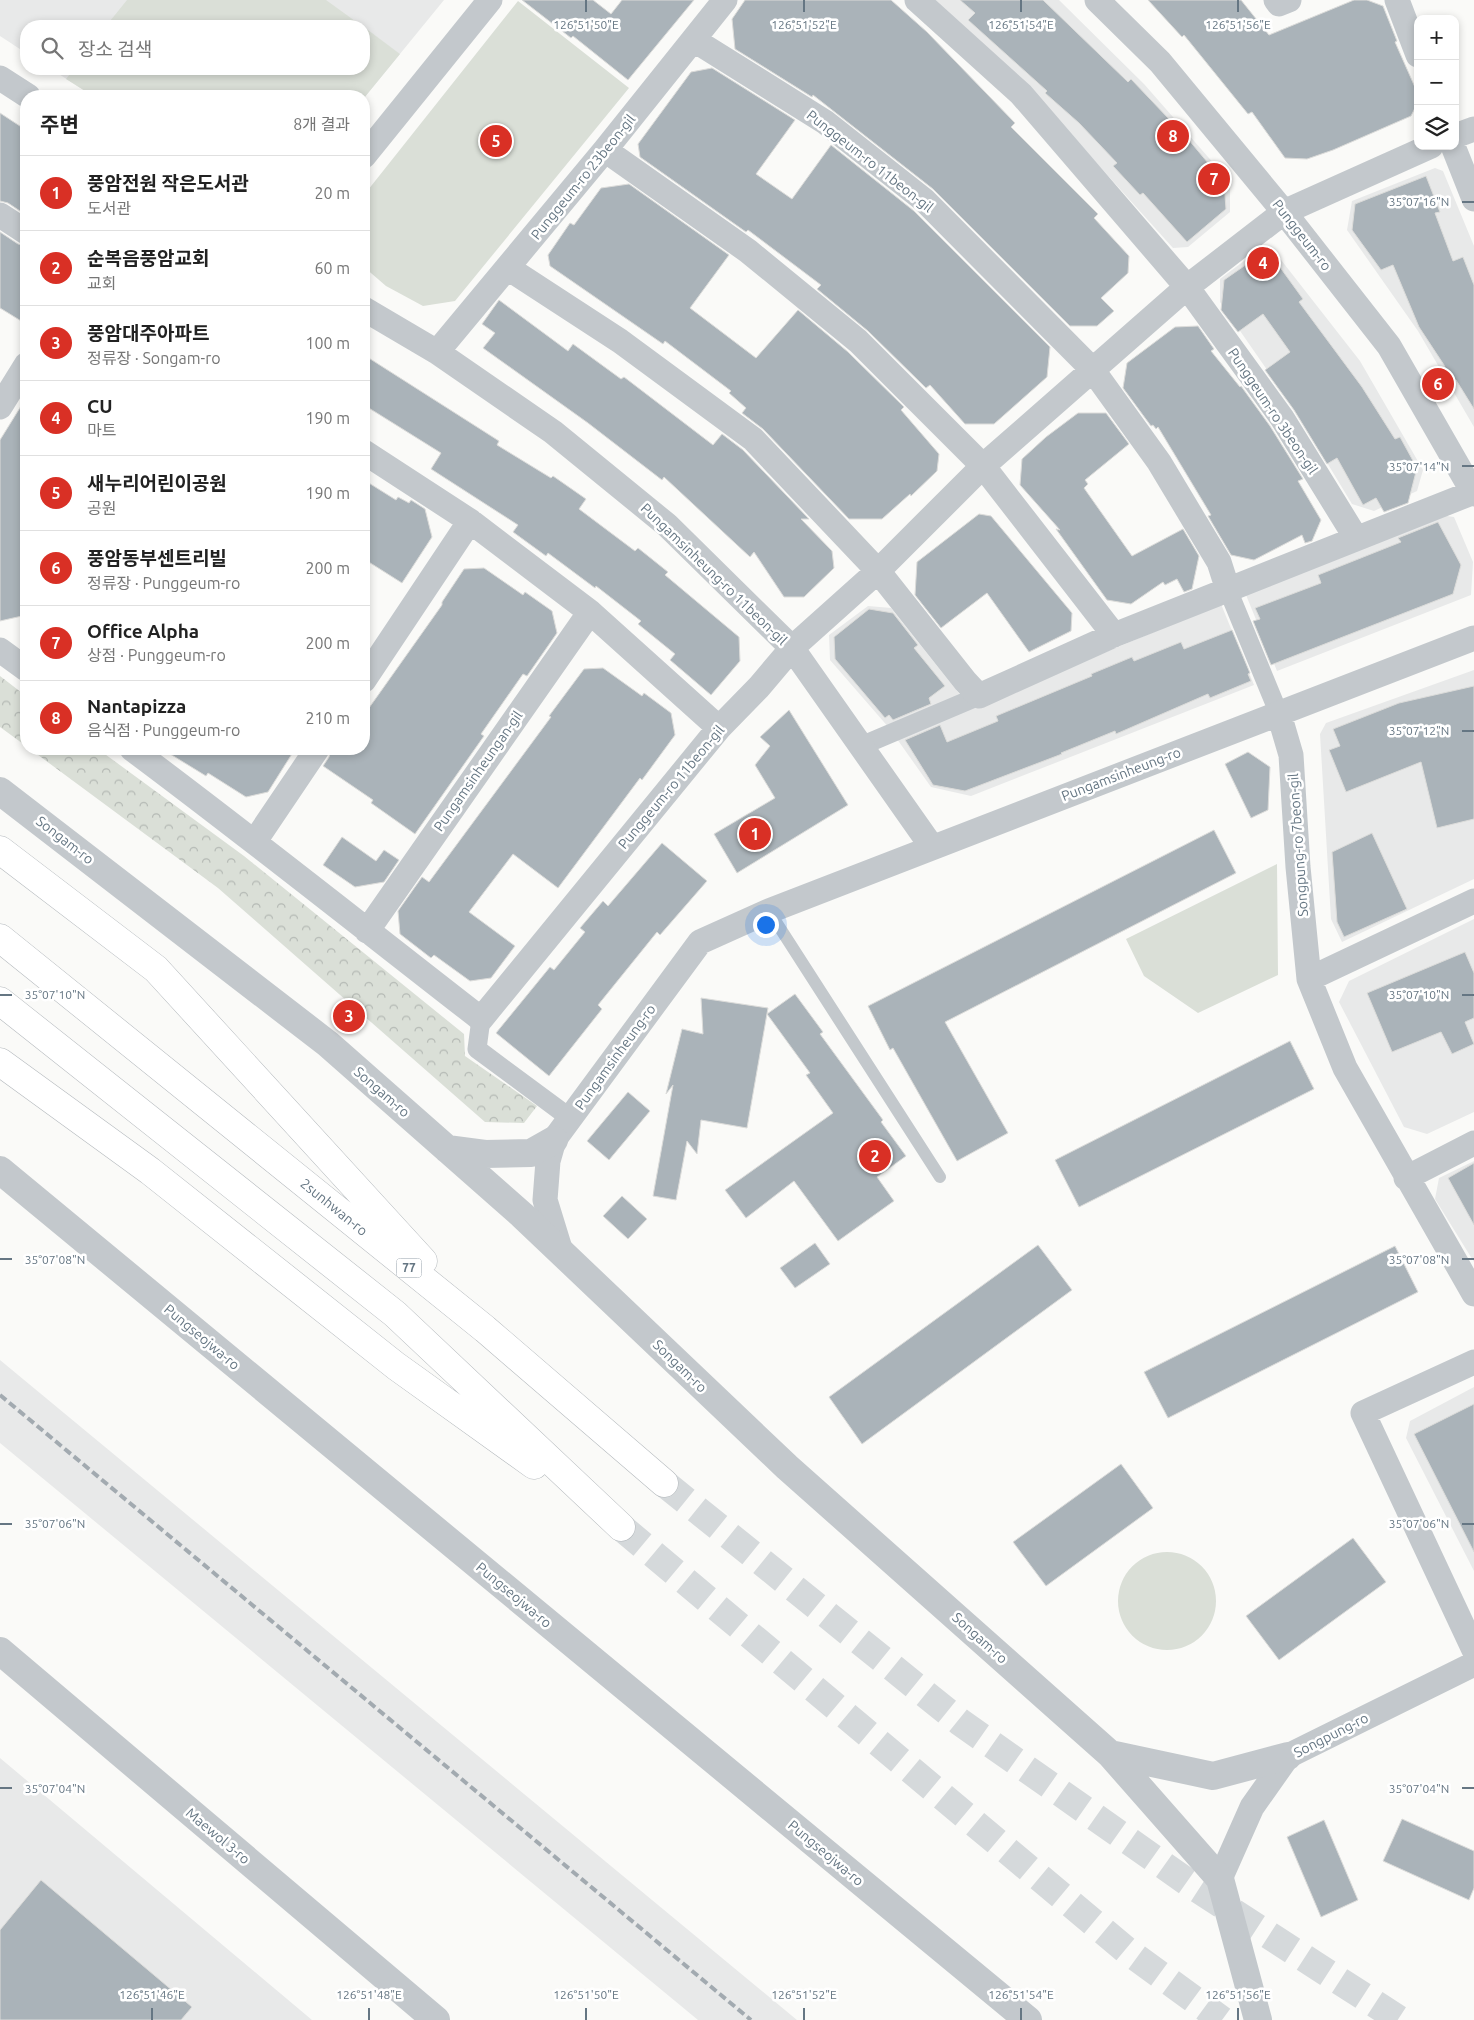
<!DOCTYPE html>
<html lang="ko">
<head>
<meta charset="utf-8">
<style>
  :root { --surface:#fff; --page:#f2f2f2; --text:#222; --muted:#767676; --line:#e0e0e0; --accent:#d93025 }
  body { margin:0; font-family:Ubuntu,"Noto Sans KR",sans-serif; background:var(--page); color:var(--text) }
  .controls { position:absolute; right:15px; top:15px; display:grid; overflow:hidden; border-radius:10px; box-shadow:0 2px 8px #0003 }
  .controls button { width:45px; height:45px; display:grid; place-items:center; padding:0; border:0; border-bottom:1px solid var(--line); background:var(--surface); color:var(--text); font:25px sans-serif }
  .you { position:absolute; left:765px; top:924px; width:18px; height:18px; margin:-12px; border:4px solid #fff; border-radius:50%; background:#1a73e8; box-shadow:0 0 0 8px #1a73e833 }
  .badge { display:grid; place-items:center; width:32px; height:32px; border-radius:50%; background:var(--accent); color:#fff; font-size:16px; font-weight:700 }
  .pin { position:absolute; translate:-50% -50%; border:2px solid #fff; box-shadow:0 1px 5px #0006 }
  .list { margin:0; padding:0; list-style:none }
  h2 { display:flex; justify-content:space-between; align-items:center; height:65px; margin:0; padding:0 20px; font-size:21px }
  h2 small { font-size:16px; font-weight:400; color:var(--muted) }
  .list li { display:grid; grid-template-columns:32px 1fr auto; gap:15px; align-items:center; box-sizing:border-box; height:75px; padding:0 20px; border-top:1px solid var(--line) }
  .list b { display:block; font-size:19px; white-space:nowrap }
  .list p { margin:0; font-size:16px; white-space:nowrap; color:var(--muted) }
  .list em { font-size:16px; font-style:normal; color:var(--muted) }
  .icon { flex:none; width:28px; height:28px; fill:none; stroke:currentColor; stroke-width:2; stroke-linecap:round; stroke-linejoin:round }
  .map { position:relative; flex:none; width:1474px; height:2020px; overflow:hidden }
  .search { position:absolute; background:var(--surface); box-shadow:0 2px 8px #0003; left:20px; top:20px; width:350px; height:55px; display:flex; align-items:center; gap:12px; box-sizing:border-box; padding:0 18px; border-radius:20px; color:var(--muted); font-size:19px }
  .panel { position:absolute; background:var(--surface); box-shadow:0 2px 8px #0003; left:20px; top:90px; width:350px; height:665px; border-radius:20px }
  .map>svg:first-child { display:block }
  .built { fill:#e8e9e9 }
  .forest { fill:url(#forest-crowns) }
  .park { fill:#dadfd7 }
  .building { fill:#aab3b9; stroke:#dcdcda }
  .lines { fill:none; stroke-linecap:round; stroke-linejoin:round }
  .trunk-tunnel { stroke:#d5d9db; stroke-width:28; stroke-dasharray:28 14; stroke-linecap:butt }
  .trunk-casing { stroke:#b4b9bd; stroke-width:29 }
  .service { stroke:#c3c8cc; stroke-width:12 }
  .pedestrian { stroke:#c3c8cc; stroke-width:19 }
  .minor { stroke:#c3c8cc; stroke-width:25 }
  .tertiary { stroke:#c3c8cc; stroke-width:28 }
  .trunk { stroke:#fff; stroke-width:28 }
  .rail { stroke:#a2aab0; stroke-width:4; stroke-dasharray:8 4; stroke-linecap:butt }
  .ticks { fill:none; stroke:#657683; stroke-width:2 }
  .labels { text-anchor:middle; stroke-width:5; stroke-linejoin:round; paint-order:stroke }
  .shield { fill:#fff; stroke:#939fa8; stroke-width:1 }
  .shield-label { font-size:12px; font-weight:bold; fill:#657683 }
  .street-label { font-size:14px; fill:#657683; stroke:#fff }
  .ticks-label { font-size:12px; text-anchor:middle; fill:#657683; stroke:#fff; stroke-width:5; stroke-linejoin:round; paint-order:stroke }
</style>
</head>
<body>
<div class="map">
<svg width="1474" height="2020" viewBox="0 0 1474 2020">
  <defs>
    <pattern id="forest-crowns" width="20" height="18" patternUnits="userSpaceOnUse" patternTransform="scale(1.25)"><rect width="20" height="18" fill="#dadfd7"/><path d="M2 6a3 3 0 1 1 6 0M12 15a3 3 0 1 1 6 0" fill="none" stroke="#b4b9b4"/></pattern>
  </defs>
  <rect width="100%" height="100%" fill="#fafaf8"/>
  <path class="built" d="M 0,0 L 444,0 L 364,98 L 364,96 L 93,96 L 51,69 L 364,69 L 364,26 L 26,26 L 26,53 L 0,36 Z
    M 935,0 L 1059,0 L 1144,84 L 1230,182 L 1230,212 L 1188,247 L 1173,248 L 1030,89 Z
    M 1435,168 L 1443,171 L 1474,246 L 1474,427 L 1418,331 L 1347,230 L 1352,201 Z
    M 1256,252 L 1278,256 L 1360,361 L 1423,470 L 1417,491 L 1374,511 L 1352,504 L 1297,413 L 1220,302 L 1220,279 Z
    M 1440,515 L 1454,517 L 1473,562 L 1471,595 L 1277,671 L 1246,595 Z
    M 1221,604 L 1254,685 L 971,796 L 931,787 L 897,739 Z
    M 868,606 L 891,608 L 961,696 L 890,729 L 830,660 L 829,635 Z
    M 1474,670 L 1474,879 L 1342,942 L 1331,919 L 1320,734 L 1326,723 Z
    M 1474,919 L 1474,1112 L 1427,1134 L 1404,1127 L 1339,1002 L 1349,981 Z
    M 1474,1161 L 1474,1262 L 1435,1199 L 1439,1178 Z
    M 0,1360 L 797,2020 L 698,2020 L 0,1443 Z
    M 1474,1387 L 1474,1571 L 1406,1438 L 1410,1421 Z
    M 0,1758 L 312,2020 L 0,2020 Z"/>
  <path class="forest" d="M 0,676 L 26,696 L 26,746 L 0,727 Z
    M 30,749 L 98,749 L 244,856 L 464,1034 L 465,1056 L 537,1106 L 524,1123 L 485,1122 L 218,888 Z"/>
  <path class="park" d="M 127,0 L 326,0 L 362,26 L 106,26 Z
    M 518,1 L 629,88 L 455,301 L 423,306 L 386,286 L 364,267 L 364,195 Z
    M 364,27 L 400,54 L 364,98 L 364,96 L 93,96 L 66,79 L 74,69 L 364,69 Z
    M 1277,864 L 1278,975 L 1198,1013 L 1144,976 L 1126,939 Z
    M1118 1601a49 49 0 1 1 98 0a49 49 0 1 1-98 0Z"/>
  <path class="building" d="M 522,0 L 593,0 L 611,14 L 622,0 L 694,0 L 628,80 L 573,36 L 571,38 Z
    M 745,0 L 891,0 L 927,32 L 1015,123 L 1011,127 L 1098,214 L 1094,218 L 1129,256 L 1128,273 L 1101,298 L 1114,311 L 1097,326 L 1070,326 L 933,189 L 813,95 L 812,97 L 735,49 L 732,19 Z
    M 960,0 L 1043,0 L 1128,82 L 1131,79 L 1188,139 L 1224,182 L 1226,209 L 1187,242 L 1143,193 L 1140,195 L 1113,166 L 1117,163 L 1079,123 L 1045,93 L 1047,91 L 968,20 L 975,13 Z
    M 1148,0 L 1241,0 L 1269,35 L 1354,0 L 1367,0 L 1383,6 L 1397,41 L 1395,42 L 1418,94 L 1416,106 L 1411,116 L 1333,150 L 1307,159 L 1285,158 L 1252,112 L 1248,114 L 1184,35 L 1182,37 Z
    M 712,68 L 795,120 L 756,174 L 792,199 L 831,145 L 914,211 L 1050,347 L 1047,377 L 994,424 L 965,424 L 930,385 L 926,388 L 868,331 L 817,289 L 821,285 L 748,230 L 746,232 L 640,157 L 638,144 L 691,72 Z
    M 0,113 L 26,130 L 26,215 L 8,203 L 0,201 Z
    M 1426,176 L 1440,212 L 1435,213 L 1453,261 L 1463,257 L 1474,285 L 1474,409 L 1456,380 L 1451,382 L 1444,365 L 1419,327 L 1393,265 L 1381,270 L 1352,230 L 1355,204 Z
    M 629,184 L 729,255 L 690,308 L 756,358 L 798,310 L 848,352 L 904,407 L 901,410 L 939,454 L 937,471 L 911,496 L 910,494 L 882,519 L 849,519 L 763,429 L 742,413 L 746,408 L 729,393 L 731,391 L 665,341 L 663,344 L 550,266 L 548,255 L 570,223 L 574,225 L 601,188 Z
    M 0,232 L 18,244 L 26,246 L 26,324 L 0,308 Z
    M 1257,257 L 1274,259 L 1303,299 L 1299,302 L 1362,387 L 1395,439 L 1400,437 L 1417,468 L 1408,503 L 1384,512 L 1376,498 L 1363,505 L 1337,458 L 1327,464 L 1294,410 L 1265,370 L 1290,352 L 1263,314 L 1238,332 L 1221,310 L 1224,280 Z
    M 499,300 L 568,351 L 573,344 L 621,379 L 624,377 L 713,445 L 722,434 L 743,450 L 809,519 L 801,519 L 832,551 L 834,568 L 804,597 L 784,597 L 754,552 L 750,557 L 664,477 L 662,480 L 588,423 L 483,348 L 495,333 L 482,324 Z
    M 1198,326 L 1214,349 L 1211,351 L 1240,387 L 1241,386 L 1270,426 L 1303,479 L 1298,481 L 1321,520 L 1312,541 L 1305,543 L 1302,535 L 1254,560 L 1231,555 L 1208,516 L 1211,515 L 1158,427 L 1156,429 L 1153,425 L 1151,426 L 1123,388 L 1127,363 L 1175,327 Z
    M 364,355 L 499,441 L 497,445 L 551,478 L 553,476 L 586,499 L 579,509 L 635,551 L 638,548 L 668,572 L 665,575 L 739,637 L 740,661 L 711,695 L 670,660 L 675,654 L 638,624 L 641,621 L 596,586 L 595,588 L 548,553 L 546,556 L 513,532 L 518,525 L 431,469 L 441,453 L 364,405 Z
    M 26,398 L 26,609 L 22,616 L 0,621 L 0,440 Z
    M 1078,413 L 1106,413 L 1129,444 L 1085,480 L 1088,484 L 1084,488 L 1132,556 L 1183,529 L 1199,556 L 1192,589 L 1184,592 L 1177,579 L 1165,585 L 1163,582 L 1131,604 L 1107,600 L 1056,529 L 1060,530 L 1020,485 L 1022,459 L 1046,437 Z
    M 364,480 L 396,500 L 398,497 L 409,503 L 411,500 L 425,509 L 432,537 L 402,583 L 364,559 Z
    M 979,514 L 991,516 L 1072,613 L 1071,631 L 1029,652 L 987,593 L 941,628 L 915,595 L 917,562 Z
    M 1438,522 L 1461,565 L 1453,594 L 1271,665 L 1253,621 L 1260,619 L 1255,608 L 1321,583 L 1318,575 L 1401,542 L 1398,538 Z
    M 484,568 L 523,595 L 525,592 L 552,611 L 557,633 L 527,676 L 523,674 L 481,734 L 484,736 L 415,834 L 371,803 L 373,800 L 323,766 L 329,757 L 331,749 L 364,749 L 364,715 L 442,605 L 442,602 L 464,569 Z
    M 869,609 L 893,613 L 918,645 L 914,648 L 945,686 L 929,698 L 931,704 L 893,720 L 889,715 L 885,718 L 835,659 L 834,637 Z
    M 1232,630 L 1250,673 L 1248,674 L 1251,681 L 1210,698 L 1208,694 L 1116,734 L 1115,731 L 1061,753 L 1062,754 L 965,791 L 933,785 L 905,740 L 940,725 L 947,742 L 998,721 L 996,716 L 1092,676 L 1091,674 L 1132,657 L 1134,661 L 1181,642 L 1184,649 Z
    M 603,668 L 642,696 L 644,693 L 671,713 L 675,735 L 642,780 L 640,778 L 558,888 L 513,854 L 469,912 L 515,946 L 491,978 L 470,981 L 434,955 L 431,958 L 400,934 L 398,911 L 422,877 L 429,882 L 551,717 L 549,716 L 584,669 Z
    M 1474,686 L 1474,819 L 1437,828 L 1421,762 L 1346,792 L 1329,750 L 1340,746 L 1333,729 L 1399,703 Z
    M 789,710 L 848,805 L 737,873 L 714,834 L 775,798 L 755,765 L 770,746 L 760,737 Z
    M 162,749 L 295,749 L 268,792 L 246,797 L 208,773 L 206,776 Z
    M 1248,752 L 1270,767 L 1268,810 L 1251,818 L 1225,764 Z
    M 1214,830 L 1236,873 L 945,1022 L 1008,1133 L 957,1161 L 893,1048 L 890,1050 L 868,1006 Z
    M 1372,833 L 1407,909 L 1344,937 L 1337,922 L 1332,852 Z
    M 342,837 L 376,861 L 384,850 L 399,860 L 384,882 L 355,887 L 323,865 Z
    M 662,843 L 707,881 L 660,935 L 657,932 L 615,984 L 598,1005 L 602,1009 L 549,1076 L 496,1033 L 550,967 L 554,970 L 585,932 L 580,928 L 603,901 L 608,906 Z
    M 1465,952 L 1474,973 L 1474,1018 L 1465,1022 L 1474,1044 L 1452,1054 L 1441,1032 L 1392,1052 L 1367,993 Z
    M 795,994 L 823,1032 L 820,1034 L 883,1120 L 881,1122 L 906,1156 L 877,1177 L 894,1201 L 838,1241 L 794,1181 L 746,1218 L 725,1190 L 833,1113 L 806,1075 L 810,1073 L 767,1014 Z
    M 701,998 L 768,1008 L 747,1128 L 701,1120 L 697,1154 L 687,1141 L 676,1200 L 653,1196 L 673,1085 L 666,1094 L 682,1029 L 703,1034 Z
    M 1290,1041 L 1314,1089 L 1079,1207 L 1055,1160 Z
    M 628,1092 L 650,1111 L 609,1160 L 587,1141 Z
    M 1474,1163 L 1474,1225 L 1448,1178 Z
    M 622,1196 L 647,1219 L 628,1239 L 603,1216 Z
    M 815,1243 L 830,1264 L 795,1288 L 780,1268 Z
    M 1038,1245 L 1072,1290 L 862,1444 L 829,1397 Z
    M 1395,1246 L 1418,1292 L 1168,1418 L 1144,1372 Z
    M 1474,1404 L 1474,1552 L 1414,1434 Z
    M 1121,1464 L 1153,1508 L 1046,1586 L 1013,1542 Z
    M 1353,1538 L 1386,1582 L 1279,1660 L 1246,1616 Z
    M 1402,1819 L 1474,1851 L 1474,1888 L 1469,1900 L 1383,1861 Z
    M 1324,1820 L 1358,1900 L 1321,1917 L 1287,1837 Z
    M 41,1880 L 192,2007 L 181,2020 L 0,2020 L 0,1930 Z"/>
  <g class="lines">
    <path class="trunk-tunnel" d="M 664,1483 L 960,1722 L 1193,1886 L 1400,2020
      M 621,1527 L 1126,1950 L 1222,2020"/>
    <defs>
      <path id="trunk" d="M 0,850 L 156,969 L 423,1261
        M 0,938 L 485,1329 L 664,1483
        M 0,1001 L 395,1314 L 621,1527
        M 0,1062 L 150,1171 L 396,1366 L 534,1465"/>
    </defs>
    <use href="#trunk" class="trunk-casing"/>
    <path class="service" d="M 769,911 L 940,1177"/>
    <path class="pedestrian" d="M 1228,590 L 1279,714
      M 861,746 L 979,696
      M 481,1019 L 477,1049 L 570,1118"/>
    <path class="minor" d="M 917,0 L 1021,94 L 1187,287 L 1282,418 L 1356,538
      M 1097,0 L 1160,62 L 1284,212 L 1389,346 L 1474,494
      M 1276,0 L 1279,4 L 1289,0
      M 1397,0 L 1418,55
      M 694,40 L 825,122 L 924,200 L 1092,369 L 1159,462 L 1219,562 L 1228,590
      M 0,78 L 28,96
      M 1455,136 L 1474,129
      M 1453,146 L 1474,199
      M 605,150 L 748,251 L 858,341 L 983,466 L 1114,635
      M 364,156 L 490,0
      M 0,215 L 26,232
      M 508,268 L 620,341 L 753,439 L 878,571 L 965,681 L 979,696 L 1114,635 L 1474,492
      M 364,309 L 437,352 L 553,432 L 667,525 L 792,648 L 932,847
      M 437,352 L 605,150 L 725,0
      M 0,407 L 26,365
      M 364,452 L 470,521 L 590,612 L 719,728
      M 0,650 L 26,669
      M 364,680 L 470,521
      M 1279,714 L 1291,755 L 1298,867 L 1309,979 L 1345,1068 L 1474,1294
      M 132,749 C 250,837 365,929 481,1019 L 719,728 L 759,687 L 792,648 L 878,571 L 983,466 L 1187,287 L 1284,212 L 1431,146
      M 255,841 L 317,749
      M 367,931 L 590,612
      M 1309,979 L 1474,901
      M 1406,1178 L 1474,1143
      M 561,1252 L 545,1200 L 548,1161 L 554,1140 L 700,942 L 769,911 L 1474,638
      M 1474,1362 L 1363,1413 L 1474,1650
      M 1220,1879 L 1252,1807 L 1288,1756 L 1474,1664"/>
    <path class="tertiary" d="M 0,791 L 328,1044 L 522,1215 L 787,1467 L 1110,1754 L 1220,1879 L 1258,2020
      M 447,1149 L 485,1154 L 531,1153 L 554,1140
      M 0,1170 L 1028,2020
      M 0,1651 L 436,2020
      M 1110,1754 L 1213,1776 L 1288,1756"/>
    <use href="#trunk" class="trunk"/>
    <path class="rail" d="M 0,1395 L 751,2020"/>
  </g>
  <path class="ticks" d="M 586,0 L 586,12M 804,0 L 804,12M 1021,0 L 1021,12M 1238,0 L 1238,12M 1462,202 L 1474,202M 1462,466 L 1474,466M 1462,731 L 1474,731M 0,995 L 12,995M 1462,995 L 1474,995M 0,1259 L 12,1259M 1462,1259 L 1474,1259M 0,1524 L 12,1524M 1462,1524 L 1474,1524M 0,1788 L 12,1788M 1462,1788 L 1474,1788M 152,2008 L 152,2020M 369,2008 L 369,2020M 586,2008 L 586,2020M 804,2008 L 804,2020M 1021,2008 L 1021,2020M 1238,2008 L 1238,2020"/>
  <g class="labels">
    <rect class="shield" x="396.5" y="1258.5" width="25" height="19" rx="4"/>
    <g class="shield-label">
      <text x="409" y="1272">77</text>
    </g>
    <g class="street-label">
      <text transform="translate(870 161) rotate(38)" y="5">Punggeum-ro 11beon-gil</text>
      <text transform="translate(583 177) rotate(-51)" y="5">Punggeum-ro 23beon-gil</text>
      <text transform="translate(1302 235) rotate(52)" y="5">Punggeum-ro</text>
      <text transform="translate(1273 411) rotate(56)" y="5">Punggeum-ro 3beon-gil</text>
      <text transform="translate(714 574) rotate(44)" y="5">Pungamsinheung-ro 11beon-gil</text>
      <text transform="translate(478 771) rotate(-55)" y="5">Pungamsinheungan-gil</text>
      <text transform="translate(1121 774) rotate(-21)" y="5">Pungamsinheung-ro</text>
      <text transform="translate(671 787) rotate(-50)" y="5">Punggeum-ro 11beon-gil</text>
      <text transform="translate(65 840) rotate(38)" y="5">Songam-ro</text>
      <text transform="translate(1298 845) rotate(-94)" y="5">Songpung-ro 7beon-gil</text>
      <text transform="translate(615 1057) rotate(-54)" y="5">Pungamsinheung-ro</text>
      <text transform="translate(382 1092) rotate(41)" y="5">Songam-ro</text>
      <text transform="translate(334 1207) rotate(39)" y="5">2sunhwan-ro</text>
      <text transform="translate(202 1337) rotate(40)" y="5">Pungseojwa-ro</text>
      <text transform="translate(680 1366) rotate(44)" y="5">Songam-ro</text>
      <text transform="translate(514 1595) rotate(40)" y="5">Pungseojwa-ro</text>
      <text transform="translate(980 1638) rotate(42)" y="5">Songam-ro</text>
      <text transform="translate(1331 1735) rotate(-27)" y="5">Songpung-ro</text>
      <text transform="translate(218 1836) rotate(40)" y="5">Maewol 3-ro</text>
      <text transform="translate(826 1853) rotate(40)" y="5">Pungseojwa-ro</text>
    </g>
  </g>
  <g class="ticks-label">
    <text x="586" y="29">126°51'50"E</text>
    <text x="804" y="29">126°51'52"E</text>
    <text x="1021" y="29">126°51'54"E</text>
    <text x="1238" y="29">126°51'56"E</text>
    <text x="1419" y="206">35°07'16"N</text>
    <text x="1419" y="471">35°07'14"N</text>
    <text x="1419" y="735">35°07'12"N</text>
    <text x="55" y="999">35°07'10"N</text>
    <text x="1419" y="999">35°07'10"N</text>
    <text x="55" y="1264">35°07'08"N</text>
    <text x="1419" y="1264">35°07'08"N</text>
    <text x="55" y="1528">35°07'06"N</text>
    <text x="1419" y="1528">35°07'06"N</text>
    <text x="55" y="1793">35°07'04"N</text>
    <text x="1419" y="1793">35°07'04"N</text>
    <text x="152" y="1999">126°51'46"E</text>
    <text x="369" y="1999">126°51'48"E</text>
    <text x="586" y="1999">126°51'50"E</text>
    <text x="804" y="1999">126°51'52"E</text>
    <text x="1021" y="1999">126°51'54"E</text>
    <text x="1238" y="1999">126°51'56"E</text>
  </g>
</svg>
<div class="controls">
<button>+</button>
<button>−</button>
<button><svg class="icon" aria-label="layers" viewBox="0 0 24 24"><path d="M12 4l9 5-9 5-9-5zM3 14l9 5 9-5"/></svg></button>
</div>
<div class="you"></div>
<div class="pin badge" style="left:755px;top:834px">1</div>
<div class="pin badge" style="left:875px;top:1156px">2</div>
<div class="pin badge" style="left:349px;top:1016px">3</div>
<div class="pin badge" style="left:1263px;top:263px">4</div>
<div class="pin badge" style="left:496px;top:141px">5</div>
<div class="pin badge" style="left:1438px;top:384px">6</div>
<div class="pin badge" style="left:1214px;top:179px">7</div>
<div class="pin badge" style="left:1173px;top:136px">8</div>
<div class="search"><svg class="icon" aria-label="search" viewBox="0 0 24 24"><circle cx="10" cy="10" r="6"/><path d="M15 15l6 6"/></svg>장소 검색</div>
<section class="panel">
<h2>주변<small>8개 결과</small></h2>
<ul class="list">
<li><span class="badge">1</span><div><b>풍암전원 작은도서관</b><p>도서관</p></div><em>20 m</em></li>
<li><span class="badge">2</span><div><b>순복음풍암교회</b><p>교회</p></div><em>60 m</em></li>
<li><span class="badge">3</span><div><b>풍암대주아파트</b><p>정류장 · Songam-ro</p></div><em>100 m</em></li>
<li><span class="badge">4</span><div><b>CU</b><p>마트</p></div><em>190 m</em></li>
<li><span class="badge">5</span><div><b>새누리어린이공원</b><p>공원</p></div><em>190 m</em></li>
<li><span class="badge">6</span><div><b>풍암동부센트리빌</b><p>정류장 · Punggeum-ro</p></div><em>200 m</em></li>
<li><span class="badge">7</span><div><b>Office Alpha</b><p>상점 · Punggeum-ro</p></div><em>200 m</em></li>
<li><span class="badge">8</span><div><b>Nantapizza</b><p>음식점 · Punggeum-ro</p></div><em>210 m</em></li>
</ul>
</section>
</div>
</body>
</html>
